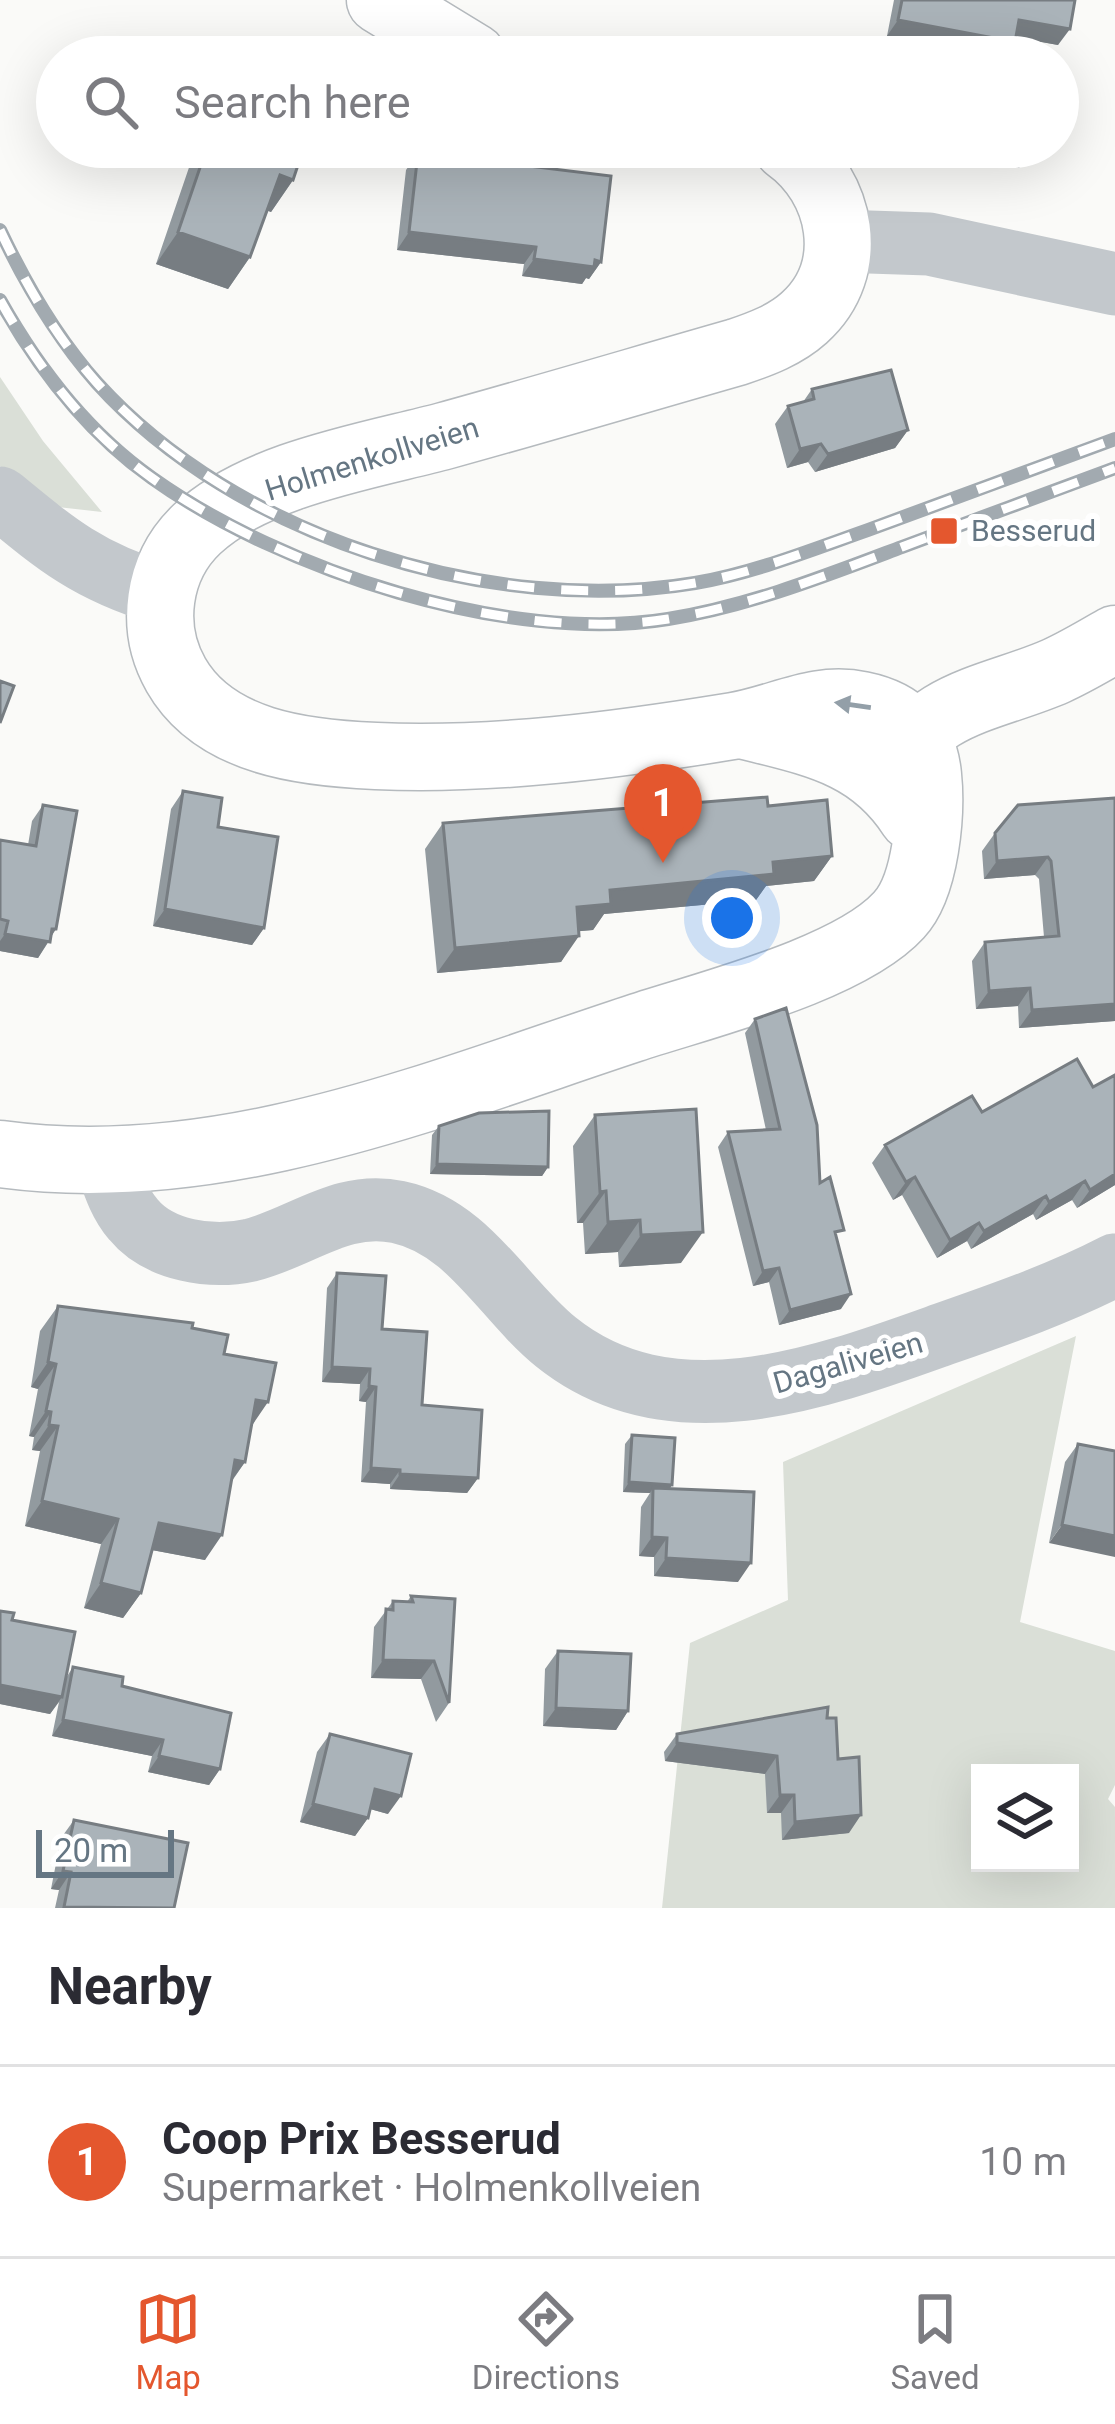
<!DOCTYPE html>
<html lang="en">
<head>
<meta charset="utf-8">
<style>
  :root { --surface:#fff; --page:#f7f7f7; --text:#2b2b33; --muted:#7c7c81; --line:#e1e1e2; --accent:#e4572e }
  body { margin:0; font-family:Roboto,sans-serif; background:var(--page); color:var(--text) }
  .controls { position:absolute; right:36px; bottom:36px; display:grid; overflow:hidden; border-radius:0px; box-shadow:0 12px 48px #0002 }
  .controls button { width:108px; height:108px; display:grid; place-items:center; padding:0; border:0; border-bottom:3px solid var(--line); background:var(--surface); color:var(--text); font:60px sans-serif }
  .scale { position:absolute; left:36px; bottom:30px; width:138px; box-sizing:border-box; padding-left:12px; border:6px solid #657683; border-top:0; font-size:33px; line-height:42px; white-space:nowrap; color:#657683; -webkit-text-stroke:9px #fff; paint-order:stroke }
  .you { position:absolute; left:732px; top:918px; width:42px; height:42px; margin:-30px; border:9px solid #fff; border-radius:50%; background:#1a73e8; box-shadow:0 0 0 18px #1a73e833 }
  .badge { display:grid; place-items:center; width:78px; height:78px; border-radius:50%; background:var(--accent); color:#fff; font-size:39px; font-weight:700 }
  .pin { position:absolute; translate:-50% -99px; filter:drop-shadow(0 3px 6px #0008) }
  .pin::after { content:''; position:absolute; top:63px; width:42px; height:36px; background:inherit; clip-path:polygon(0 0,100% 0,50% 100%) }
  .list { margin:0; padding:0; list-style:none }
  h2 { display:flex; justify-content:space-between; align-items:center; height:156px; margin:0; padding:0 48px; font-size:51px }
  h2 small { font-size:39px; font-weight:400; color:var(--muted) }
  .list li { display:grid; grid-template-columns:78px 1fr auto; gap:36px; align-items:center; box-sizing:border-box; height:192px; padding:0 48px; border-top:3px solid var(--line) }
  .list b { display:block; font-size:45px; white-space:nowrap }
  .list p { margin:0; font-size:39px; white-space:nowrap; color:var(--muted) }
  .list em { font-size:39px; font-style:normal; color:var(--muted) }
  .icon { flex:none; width:66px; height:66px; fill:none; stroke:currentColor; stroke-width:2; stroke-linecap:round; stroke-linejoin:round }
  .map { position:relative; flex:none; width:1115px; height:1908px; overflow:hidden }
  .search { position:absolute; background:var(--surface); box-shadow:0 12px 48px #0002; left:36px; right:36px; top:36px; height:132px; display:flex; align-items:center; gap:30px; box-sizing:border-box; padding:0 42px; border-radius:66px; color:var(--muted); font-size:45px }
  .sheet { height:348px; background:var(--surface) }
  nav { display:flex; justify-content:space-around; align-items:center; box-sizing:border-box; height:168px; border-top:3px solid var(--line); background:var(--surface); font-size:33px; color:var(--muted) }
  nav a { display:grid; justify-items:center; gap:6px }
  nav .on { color:var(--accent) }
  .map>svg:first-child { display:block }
  .green { fill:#dadfd7; fill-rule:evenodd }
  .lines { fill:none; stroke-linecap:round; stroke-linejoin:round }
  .major-casing { stroke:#b5babe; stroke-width:69 }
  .minor { stroke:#c3c8cc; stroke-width:63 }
  .major { stroke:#fff; stroke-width:66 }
  .rail-casing { stroke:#a2aab0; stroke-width:14 }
  .rail { stroke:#fff; stroke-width:9; stroke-dasharray:27; stroke-linecap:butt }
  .wall { fill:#929a9f }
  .shaded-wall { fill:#777d82 }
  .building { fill:#aab3b9; stroke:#777d82; stroke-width:3 }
  .oneway { fill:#939fa8 }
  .poi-dot { fill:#e4572e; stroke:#fff; stroke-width:4.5 }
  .labels { text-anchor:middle; stroke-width:12; stroke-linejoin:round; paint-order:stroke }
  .street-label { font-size:30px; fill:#657683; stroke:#fff }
  .poi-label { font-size:30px; fill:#657683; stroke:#fff; text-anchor:start }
</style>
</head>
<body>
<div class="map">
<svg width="1115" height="1908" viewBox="0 0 1115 1908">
  <rect width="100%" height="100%" fill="#fafaf8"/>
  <path class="green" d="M 0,377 L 43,441 L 102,512 L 31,504 L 0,466 Z
    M 1076,1336 L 1020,1622 L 1115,1651 L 1115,1785 L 1108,1799 L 1115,1807 L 1115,1908 L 662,1908 L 690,1643 L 788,1600 L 783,1462 ZM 980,1773 L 1070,1773 L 1070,1863 L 980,1863 Z"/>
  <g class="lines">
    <defs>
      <path id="major" d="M 380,0 L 473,57
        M 742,725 C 812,743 870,752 912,817
        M 893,772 C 923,702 995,698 1056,671 C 1076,662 1096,650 1115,639
        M 0,1154 C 218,1184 429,1096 632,1029 C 704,1005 849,970 899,915 C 926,886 932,813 928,775 C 924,735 901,713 862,705 C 814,695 779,719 733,726 C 616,745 495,761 376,756 C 305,753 215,743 176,675 C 149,628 157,567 197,529 C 256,474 368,456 444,436 C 542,409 639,380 737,352 C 761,344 785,335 804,318 C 859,269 842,186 787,147"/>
    </defs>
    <use href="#major" class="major-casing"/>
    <path class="minor" d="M 839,241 L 929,244 L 1115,284
      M 0,498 C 57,545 88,571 160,593
      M 106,1162 C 113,1182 119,1203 133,1219 C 159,1251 212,1259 251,1250 C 302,1237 342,1200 398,1212 C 469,1227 503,1299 556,1342 C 669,1433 818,1379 938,1336 C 998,1315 1059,1294 1115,1265"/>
    <use href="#major" class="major"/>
    <defs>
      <path id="rail" d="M 0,230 C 26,285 56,337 97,383 C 236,537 491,617 695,583 C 754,573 811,550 868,530 C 950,500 1033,469 1115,439
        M 0,300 C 38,368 87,432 152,478 C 281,570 509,645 668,619 C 749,606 825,576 902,547 C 973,520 1044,495 1115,468"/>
    </defs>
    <use href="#rail" class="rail-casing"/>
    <use href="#rail" class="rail"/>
  </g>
  <path class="wall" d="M 894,0 L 1075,0 L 1058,45 L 1016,37 L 887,36 Z
    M 196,147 L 304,147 L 293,180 L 271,212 L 267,210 L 250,257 L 228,289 L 156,264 Z
    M 432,147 L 490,147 L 488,161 L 601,262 L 589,279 L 586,278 L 582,284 L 522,276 L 524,264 L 397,250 L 406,170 L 418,153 L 431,154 Z
    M 812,389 L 908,430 L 895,448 L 815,472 L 808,462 L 787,468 L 775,424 L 788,406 L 803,402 Z
    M 183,791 L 264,928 L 252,945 L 153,926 L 171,809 Z
    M 1115,798 L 1115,1021 L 1019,1028 L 1018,1006 L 976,1009 L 972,961 L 985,942 L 1044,937 L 1039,879 L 1035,875 L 984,879 L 982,851 L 995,833 Z
    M 43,805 L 51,938 L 38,958 L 0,951 L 0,840 L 28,845 L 32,821 Z
    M 768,806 L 832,856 L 814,881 L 766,886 L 756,900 L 604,914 L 593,930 L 579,931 L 561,962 L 437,973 L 425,849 L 443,823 Z
    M 755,1019 L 820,1183 L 837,1240 L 841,1309 L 779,1325 L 769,1282 L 753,1286 L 718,1147 L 728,1132 L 766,1130 L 745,1033 Z
    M 1115,1075 L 1115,1185 L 1077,1208 L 1072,1200 L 1036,1220 L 1033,1214 L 971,1249 L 967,1241 L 937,1258 L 902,1195 L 893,1200 L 872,1163 L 885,1145 L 982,1112 L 1093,1087 Z
    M 595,1115 L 681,1263 L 619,1267 L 618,1252 L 585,1254 L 583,1223 L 577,1223 L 573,1146 Z
    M 439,1126 L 548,1167 L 542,1176 L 430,1174 L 432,1135 Z
    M 337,1273 L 382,1329 L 422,1405 L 478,1478 L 467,1493 L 390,1489 L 390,1484 L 361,1482 L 366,1402 L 359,1401 L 360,1384 L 322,1382 L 327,1288 Z
    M 58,1306 L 192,1328 L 224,1354 L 251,1427 L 245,1462 L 232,1481 L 205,1560 L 152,1550 L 141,1593 L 123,1618 L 84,1608 L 101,1544 L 25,1526 L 40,1451 L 32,1450 L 34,1437 L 29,1436 L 38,1389 L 31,1387 L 40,1331 Z
    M 632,1435 L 669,1489 L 738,1582 L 654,1576 L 654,1557 L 639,1556 L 641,1507 L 650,1493 L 623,1492 L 625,1444 Z
    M 1078,1444 L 1115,1451 L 1049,1543 L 1065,1462 Z
    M 411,1596 L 449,1703 L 436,1722 L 421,1679 L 371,1678 L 374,1627 L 393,1601 L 407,1602 Z
    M 0,1611 L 12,1620 L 66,1678 L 73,1667 L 122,1686 L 220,1769 L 209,1785 L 148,1772 L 152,1756 L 52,1736 L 59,1702 L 50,1714 L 0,1704 Z
    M 558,1651 L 628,1711 L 616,1730 L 543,1726 L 545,1669 Z
    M 827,1718 L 838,1759 L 849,1833 L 782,1840 L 781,1813 L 767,1813 L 765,1774 L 665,1761 L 664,1752 L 677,1734 Z
    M 330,1734 L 388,1814 L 370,1809 L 368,1818 L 355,1836 L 300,1822 L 317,1752 Z
    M 74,1820 L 174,1908 L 55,1908 L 59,1890 L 51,1889 L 61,1838 Z"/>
  <path class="shaded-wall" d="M 898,20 L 1015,42 L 1005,57 L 998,57 L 887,36 Z
    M 1019,20 L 1070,29 L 1058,45 L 1008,36 Z
    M 978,151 L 1026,159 L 1019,168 L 972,160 Z
    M 280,175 L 293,180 L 271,212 L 257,207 Z
    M 178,232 L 250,257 L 228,289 L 156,264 Z
    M 409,232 L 536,247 L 524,264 L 397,250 Z
    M 534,259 L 595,260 L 601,262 L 589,279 L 586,278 L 582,284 L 522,276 Z
    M 908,430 L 895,448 L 815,472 L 828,454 Z
    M 821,444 L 808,462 L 787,468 L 800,449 Z
    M 832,856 L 814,881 L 766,886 L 756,900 L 604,914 L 593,930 L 559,933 L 577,907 L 610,890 L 773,862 Z
    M 1048,857 L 1035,875 L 984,879 L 997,861 Z
    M 165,909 L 264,928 L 252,945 L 153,926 Z
    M 52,929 L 56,929 L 38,958 L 0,951 L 0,941 L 5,934 Z
    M 579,936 L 561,962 L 437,973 L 455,948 Z
    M 1030,988 L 1018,1006 L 976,1009 L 989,991 Z
    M 1115,1004 L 1115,1021 L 1019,1028 L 1032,1010 Z
    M 437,1164 L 548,1167 L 542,1176 L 430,1174 Z
    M 1115,1174 L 1115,1185 L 1077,1208 L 1090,1190 Z
    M 915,1177 L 902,1195 L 893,1200 L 906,1182 Z
    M 1085,1181 L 1072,1200 L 1036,1220 L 1049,1202 Z
    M 606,1191 L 583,1223 L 577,1223 L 600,1192 Z
    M 1046,1196 L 1033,1214 L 971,1249 L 984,1231 Z
    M 640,1220 L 618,1252 L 585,1254 L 608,1222 Z
    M 979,1223 L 967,1241 L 937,1258 L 950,1240 Z
    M 703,1232 L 681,1263 L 619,1267 L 641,1235 Z
    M 779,1268 L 769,1282 L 753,1286 L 763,1271 Z
    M 851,1294 L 841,1309 L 779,1325 L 790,1310 Z
    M 48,1362 L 56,1364 L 38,1389 L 31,1387 Z
    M 332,1367 L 370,1369 L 360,1384 L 322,1382 Z
    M 369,1386 L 376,1387 L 366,1402 L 359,1401 Z
    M 256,1400 L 268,1402 L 251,1427 Z
    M 46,1411 L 51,1412 L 34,1437 L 29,1436 Z
    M 49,1425 L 58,1426 L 40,1451 L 32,1450 Z
    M 235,1460 L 245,1462 L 227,1487 Z
    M 371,1468 L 400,1470 L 390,1484 L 361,1482 Z
    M 400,1474 L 478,1478 L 467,1493 L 390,1489 Z
    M 629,1482 L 672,1485 L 666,1495 L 653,1488 L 650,1493 L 623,1492 Z
    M 42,1501 L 118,1519 L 101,1544 L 25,1526 Z
    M 159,1523 L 222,1535 L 205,1560 L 141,1548 Z
    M 1062,1525 L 1115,1536 L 1115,1557 L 1049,1543 Z
    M 652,1537 L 667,1538 L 654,1557 L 639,1556 Z
    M 666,1558 L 751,1563 L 738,1582 L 654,1576 Z
    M 101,1583 L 141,1593 L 123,1618 L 84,1608 Z
    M 383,1660 L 434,1661 L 421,1679 L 371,1678 Z
    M 0,1685 L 62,1697 L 50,1714 L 0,1704 Z
    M 556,1708 L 628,1711 L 616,1730 L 543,1726 Z
    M 63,1720 L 163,1740 L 152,1756 L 52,1736 Z
    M 677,1743 L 777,1756 L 765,1774 L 665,1761 Z
    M 159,1756 L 220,1769 L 209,1785 L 148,1772 Z
    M 375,1789 L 401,1796 L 388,1814 L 363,1807 Z
    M 780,1795 L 794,1795 L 781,1813 L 767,1813 Z
    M 313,1804 L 368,1818 L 355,1836 L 300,1822 Z
    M 861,1815 L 849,1833 L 782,1840 L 795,1822 Z
    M 63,1871 L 71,1872 L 59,1890 L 51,1889 Z"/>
  <path class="building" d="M 902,0 L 1075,0 L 1070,29 L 1019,20 L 1015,42 L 898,20 Z
    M 241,46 L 272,57 L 237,57 Z
    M 207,147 L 304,147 L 293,180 L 280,175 L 250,257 L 178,232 Z
    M 442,147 L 490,147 L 488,161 L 611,176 L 601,262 L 595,260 L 594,267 L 534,259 L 536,247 L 409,232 L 418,153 L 441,155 Z
    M 979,147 L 1028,147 L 1026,159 L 978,151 Z
    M 891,370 L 908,430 L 828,454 L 821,444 L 800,449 L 788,406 L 814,399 L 812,389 Z
    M 0,681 L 14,686 L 0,723 Z
    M 183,791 L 222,798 L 218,827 L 278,837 L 264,928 L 165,909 Z
    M 767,797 L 768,806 L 827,800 L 832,856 L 773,862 L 774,874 L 610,890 L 611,904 L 577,907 L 579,936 L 455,948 L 443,823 Z
    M 1115,798 L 1115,1004 L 1032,1010 L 1030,988 L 989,991 L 985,942 L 1059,936 L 1051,861 L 1048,857 L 997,861 L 995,833 L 1018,805 Z
    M 43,805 L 77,811 L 56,929 L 52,929 L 50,942 L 5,934 L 8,921 L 0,919 L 0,840 L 36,846 Z
    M 786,1008 L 817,1125 L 820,1183 L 830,1177 L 844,1230 L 835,1232 L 851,1294 L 790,1310 L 779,1268 L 763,1271 L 728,1132 L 780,1129 L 755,1019 Z
    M 1077,1059 L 1093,1087 L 1115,1075 L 1115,1174 L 1090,1190 L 1085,1181 L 1049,1202 L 1046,1196 L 984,1231 L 979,1223 L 950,1240 L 915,1177 L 906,1182 L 885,1145 L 972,1096 L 982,1112 Z
    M 696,1109 L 703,1232 L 641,1235 L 640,1220 L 608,1222 L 606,1191 L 600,1192 L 595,1115 Z
    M 549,1111 L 548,1167 L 437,1164 L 439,1126 L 479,1113 Z
    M 337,1273 L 386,1276 L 382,1329 L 427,1332 L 422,1405 L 482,1410 L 478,1478 L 400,1474 L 400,1470 L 371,1468 L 376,1387 L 369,1386 L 370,1369 L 332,1367 Z
    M 58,1306 L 193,1323 L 192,1328 L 228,1335 L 224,1354 L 276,1363 L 268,1402 L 256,1400 L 245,1462 L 235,1460 L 222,1535 L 159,1523 L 141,1593 L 101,1583 L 118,1519 L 42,1501 L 58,1426 L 49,1425 L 51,1412 L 46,1411 L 56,1364 L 48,1362 Z
    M 632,1435 L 675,1438 L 672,1485 L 629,1482 Z
    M 1078,1444 L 1115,1451 L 1115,1536 L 1062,1525 Z
    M 653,1488 L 754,1492 L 751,1563 L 666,1558 L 667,1538 L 652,1537 Z
    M 411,1596 L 455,1599 L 449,1703 L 434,1661 L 383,1660 L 386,1609 L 393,1610 L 393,1601 L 413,1602 Z
    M 0,1611 L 14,1613 L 12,1620 L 75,1632 L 62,1697 L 0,1685 Z
    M 558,1651 L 631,1654 L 628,1711 L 556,1708 Z
    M 73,1667 L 123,1677 L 122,1686 L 231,1713 L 220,1769 L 159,1756 L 163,1740 L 63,1720 Z
    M 828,1707 L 827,1718 L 836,1718 L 838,1759 L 859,1757 L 861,1815 L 795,1822 L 794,1795 L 780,1795 L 777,1756 L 677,1743 L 677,1734 Z
    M 330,1734 L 411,1754 L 401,1796 L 375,1789 L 368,1818 L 313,1804 Z
    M 74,1820 L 188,1843 L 174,1908 L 64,1907 L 71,1872 L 63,1871 Z"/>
  <defs><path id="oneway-solid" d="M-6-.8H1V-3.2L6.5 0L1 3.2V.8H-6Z" transform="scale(3)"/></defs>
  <use class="oneway" href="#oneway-solid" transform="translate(853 705) rotate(-172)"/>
  <rect class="poi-dot" x="929" y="516" width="30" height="30" rx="6"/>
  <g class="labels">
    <g class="street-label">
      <text transform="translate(372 459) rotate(-17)" y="10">Holmenkollveien</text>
      <text transform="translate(848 1363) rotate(-16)" y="10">Dagaliveien</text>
    </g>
    <g class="poi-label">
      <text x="971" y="541">Besserud</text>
    </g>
  </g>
</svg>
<div class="controls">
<button><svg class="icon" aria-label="layers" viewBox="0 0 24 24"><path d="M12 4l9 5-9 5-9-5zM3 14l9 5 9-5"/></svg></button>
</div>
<div class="scale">20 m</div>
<div class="you"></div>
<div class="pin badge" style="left:663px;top:863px">1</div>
<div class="search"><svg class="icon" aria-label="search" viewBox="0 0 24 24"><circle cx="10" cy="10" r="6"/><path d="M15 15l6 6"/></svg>Search here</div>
</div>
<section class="sheet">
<h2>Nearby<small></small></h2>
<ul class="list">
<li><span class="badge">1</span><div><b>Coop Prix Besserud</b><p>Supermarket · Holmenkollveien</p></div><em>10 m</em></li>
</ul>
</section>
<nav>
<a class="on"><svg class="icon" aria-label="map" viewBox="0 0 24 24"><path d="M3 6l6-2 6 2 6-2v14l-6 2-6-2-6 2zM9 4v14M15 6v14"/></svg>Map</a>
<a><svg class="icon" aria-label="directions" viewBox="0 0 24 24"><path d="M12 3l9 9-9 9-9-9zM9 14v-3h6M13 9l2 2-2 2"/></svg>Directions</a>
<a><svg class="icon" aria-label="saved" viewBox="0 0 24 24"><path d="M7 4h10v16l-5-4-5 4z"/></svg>Saved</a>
</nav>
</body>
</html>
